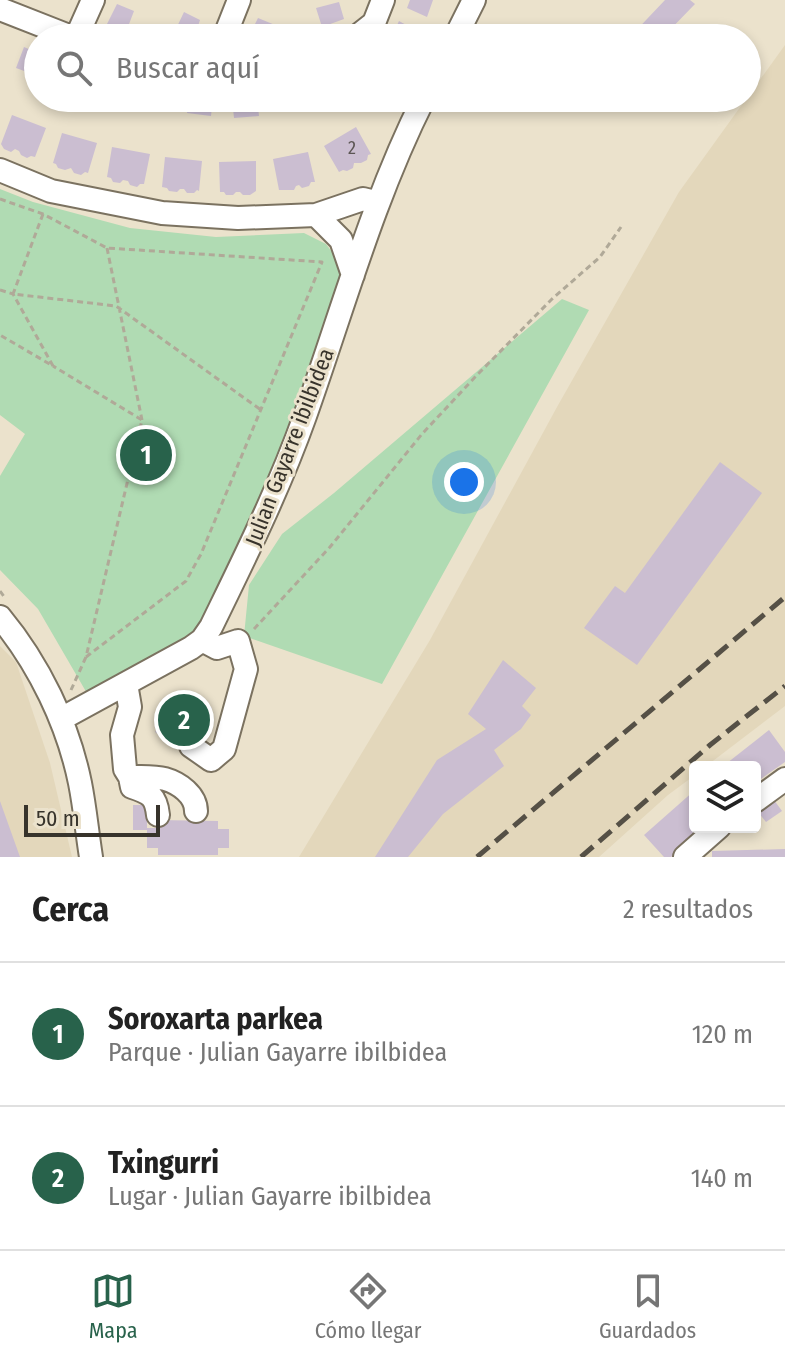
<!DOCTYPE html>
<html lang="es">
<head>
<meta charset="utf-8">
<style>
  :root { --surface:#fff; --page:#f6f6f6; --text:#222; --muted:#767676; --line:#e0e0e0; --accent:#28624b }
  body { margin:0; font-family:"Fira Sans Condensed",sans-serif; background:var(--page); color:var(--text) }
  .controls { position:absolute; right:24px; bottom:24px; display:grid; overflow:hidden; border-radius:8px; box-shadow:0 4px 12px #0003 }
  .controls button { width:72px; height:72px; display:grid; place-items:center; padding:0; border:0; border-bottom:2px solid var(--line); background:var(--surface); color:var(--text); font:40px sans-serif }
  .scale { position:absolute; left:24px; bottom:20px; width:136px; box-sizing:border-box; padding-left:8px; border:4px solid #37332b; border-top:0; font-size:22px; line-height:28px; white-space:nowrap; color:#37332b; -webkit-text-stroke:6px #ebe2cc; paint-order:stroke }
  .you { position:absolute; left:464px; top:482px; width:28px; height:28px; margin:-20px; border:6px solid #fff; border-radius:50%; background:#1a73e8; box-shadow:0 0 0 12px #1a73e833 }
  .badge { display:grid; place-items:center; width:52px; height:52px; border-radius:50%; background:var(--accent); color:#fff; font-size:26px; font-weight:700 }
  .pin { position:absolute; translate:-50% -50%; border:4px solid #fff; box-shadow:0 2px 8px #0006 }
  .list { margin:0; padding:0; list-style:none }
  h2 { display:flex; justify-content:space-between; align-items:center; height:104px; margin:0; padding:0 32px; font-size:34px }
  h2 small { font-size:26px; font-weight:400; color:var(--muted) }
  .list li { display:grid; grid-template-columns:52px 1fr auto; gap:24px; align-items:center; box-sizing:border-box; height:144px; padding:0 32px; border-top:2px solid var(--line) }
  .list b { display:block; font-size:30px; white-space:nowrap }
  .list p { margin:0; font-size:26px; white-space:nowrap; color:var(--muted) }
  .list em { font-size:26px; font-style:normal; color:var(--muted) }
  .icon { flex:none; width:44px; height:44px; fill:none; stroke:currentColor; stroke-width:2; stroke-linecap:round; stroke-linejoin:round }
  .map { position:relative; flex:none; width:785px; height:857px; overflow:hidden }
  .search { position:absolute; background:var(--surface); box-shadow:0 4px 12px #0003; left:24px; right:24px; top:24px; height:88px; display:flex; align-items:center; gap:20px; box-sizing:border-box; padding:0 28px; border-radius:44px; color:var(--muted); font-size:30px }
  .sheet { height:392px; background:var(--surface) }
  nav { display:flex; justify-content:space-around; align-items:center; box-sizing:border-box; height:112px; border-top:2px solid var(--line); background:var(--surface); font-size:22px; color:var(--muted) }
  nav a { display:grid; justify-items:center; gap:4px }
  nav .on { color:var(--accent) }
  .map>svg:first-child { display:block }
  .built { fill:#e3d7bb }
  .green { fill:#b0dbb3 }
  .building { fill:#cbbed1 }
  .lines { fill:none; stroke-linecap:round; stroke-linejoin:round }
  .minor-casing { stroke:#7b7260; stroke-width:26 }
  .path { stroke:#b0a998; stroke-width:3; stroke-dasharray:6 4; stroke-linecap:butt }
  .minor { stroke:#fff; stroke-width:22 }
  .rail { stroke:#555046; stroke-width:5; stroke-dasharray:16 8; stroke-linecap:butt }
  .labels { text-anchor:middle; stroke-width:6; stroke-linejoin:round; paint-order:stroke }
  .number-label { font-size:18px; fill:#5c5654 }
  .street-label { font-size:22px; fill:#37332b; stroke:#ebe2cc }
</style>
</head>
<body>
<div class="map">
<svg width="785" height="857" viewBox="0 0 785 857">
  <rect width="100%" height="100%" fill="#ebe2cc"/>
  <path class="built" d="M 785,45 L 785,706 L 705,767 L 695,767 L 695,775 L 668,795 L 599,857 L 299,857 L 430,640 L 557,407 L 679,192 Z
    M 0,646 L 16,662 L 50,763 L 72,857 L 0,857 Z"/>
  <path class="green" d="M 0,189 L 33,202 L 130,228 L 216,237 L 304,233 L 326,244 L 341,264 L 344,289 L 323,351 L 218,599 L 200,628 L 172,647 L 88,695 L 38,609 L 0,570 L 0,476 L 25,434 L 0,415 Z
    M 562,299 L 589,310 L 382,684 L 244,636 L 249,585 L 282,534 L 334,493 Z"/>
  <path class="building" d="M 410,0 L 433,0 L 427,17 L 407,8 Z
    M 665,0 L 690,0 L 695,4 L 662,38 L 629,38 Z
    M 339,2 L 344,19 L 322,27 L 316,8 Z
    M 117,4 L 134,11 L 126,32 L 107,24 Z
    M 184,12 L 200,20 L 194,38 L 185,38 L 174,33 Z
    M 258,18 L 275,25 L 270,38 L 248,38 Z
    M 399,21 L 419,32 L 416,38 L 391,38 Z
    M 24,47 L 38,53 L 38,76 L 16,68 Z
    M 146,98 L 170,98 L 168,110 L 144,106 Z
    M 189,98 L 213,98 L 211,116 L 187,113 Z
    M 240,98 L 257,98 L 259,116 L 234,118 L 232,99 Z
    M 278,98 L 303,98 L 305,103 L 282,110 Z
    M 12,115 L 46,128 L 35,157 L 31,156 L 27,158 L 21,155 L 19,151 L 15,149 L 11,152 L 4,149 L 1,144 Z
    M 356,127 L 371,154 L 368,155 L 367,160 L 361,163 L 354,163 L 353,168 L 347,171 L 343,170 L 339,172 L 324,146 Z
    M 62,133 L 97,143 L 88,173 L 85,172 L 81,175 L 74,173 L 71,168 L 65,170 L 58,168 L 56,164 L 53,163 Z
    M 112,147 L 150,154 L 144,184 L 140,184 L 137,187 L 130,185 L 128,181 L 123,180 L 120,183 L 113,182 L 111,178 L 107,177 Z
    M 308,152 L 315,182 L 311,182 L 309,186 L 302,188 L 299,185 L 296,186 L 294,190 L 279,190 L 273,159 Z
    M 165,157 L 202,161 L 199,191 L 197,190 L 194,193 L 187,193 L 184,189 L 180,189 L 177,192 L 169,191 L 167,188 L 162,187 Z
    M 256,161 L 256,191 L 250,195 L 243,195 L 240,192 L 236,192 L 233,195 L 226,195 L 224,192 L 220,192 L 219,162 Z
    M 720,462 L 762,493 L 637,665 L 584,628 L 615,586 L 625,593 Z
    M 503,660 L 536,688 L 522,706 L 531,715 L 521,729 L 494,750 L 504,766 L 443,814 L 408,857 L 375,857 L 437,760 L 486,729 L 468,714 Z
    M 185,690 L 212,708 L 182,751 L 155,732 Z
    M 769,730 L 785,752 L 785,762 L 755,783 L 755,767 L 722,767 Z
    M 695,790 L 695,827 L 703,827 L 671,857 L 664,857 L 644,835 Z
    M 774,800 L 782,811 L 766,822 L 758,812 Z
    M 0,801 L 20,857 L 0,857 Z
    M 133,805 L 147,805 L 147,830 L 133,830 Z
    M 158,820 L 218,821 L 218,829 L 229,829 L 229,848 L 218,848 L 218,855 L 158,855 L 158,848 L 147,848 L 147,828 L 158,828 Z
    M 785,849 L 785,857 L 712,857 L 712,851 Z"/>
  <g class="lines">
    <defs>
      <path id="minor" d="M 0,9 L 74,38
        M 76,38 L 93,0
        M 224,38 L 239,0
        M 355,38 L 374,23 L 383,0
        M 455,38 L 474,0
        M 0,170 L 51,191 L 162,213 L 238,218 L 316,215 L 363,199 L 371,201 L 376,207
        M 316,215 L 341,240 L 353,275
        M 0,617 C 39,664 68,724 80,783 C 85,808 87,832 91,857
        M 126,684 L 130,707 L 122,735 L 125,769 L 130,777 C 141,777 154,776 165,779 C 179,783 196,795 196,811
        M 61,719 L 191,648 L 202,640 L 211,627 C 245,557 279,489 305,416 C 343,309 373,199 424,98
        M 191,746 L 211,760 L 224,749 L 246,669 L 238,641 L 217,648 L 202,640
        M 130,777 L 132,787 C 150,793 156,796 158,815
        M 755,801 L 785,779
        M 685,857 L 719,827"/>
    </defs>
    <use href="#minor" class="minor-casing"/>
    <path class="path" d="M 0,199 L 43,214 L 107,248 L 322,262 L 201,554 L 186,581 L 86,657 L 142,420 L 53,366
      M 43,214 L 13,294 L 116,306 L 261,410
      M 107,248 L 142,420
      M 0,290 L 13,294 L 53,366 L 0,335
      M 0,591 L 5,598
      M 254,629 L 330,547 L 422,434 L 477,375 L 552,299 L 600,257 L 621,227
      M 71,690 L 86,657"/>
    <use href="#minor" class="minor"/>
    <path class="rail" d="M 477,857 L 785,597
      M 581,857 L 710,745 L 785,686"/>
  </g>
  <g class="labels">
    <g class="number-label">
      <text x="352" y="154">2</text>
    </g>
    <g class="street-label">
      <text transform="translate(289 447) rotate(-69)" y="8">Julian Gayarre ibilbidea</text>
    </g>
  </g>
</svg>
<div class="controls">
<button><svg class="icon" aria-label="layers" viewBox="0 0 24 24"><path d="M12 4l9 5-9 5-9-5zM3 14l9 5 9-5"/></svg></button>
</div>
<div class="scale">50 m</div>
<div class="you"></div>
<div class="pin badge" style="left:146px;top:455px">1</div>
<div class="pin badge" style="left:184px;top:720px">2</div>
<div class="search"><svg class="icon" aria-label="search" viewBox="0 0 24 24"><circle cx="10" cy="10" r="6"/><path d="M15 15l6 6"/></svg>Buscar aquí</div>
</div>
<section class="sheet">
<h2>Cerca<small>2 resultados</small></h2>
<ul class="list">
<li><span class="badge">1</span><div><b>Soroxarta parkea</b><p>Parque · Julian Gayarre ibilbidea</p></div><em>120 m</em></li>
<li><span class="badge">2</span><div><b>Txingurri</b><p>Lugar · Julian Gayarre ibilbidea</p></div><em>140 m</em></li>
</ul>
</section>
<nav>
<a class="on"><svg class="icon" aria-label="map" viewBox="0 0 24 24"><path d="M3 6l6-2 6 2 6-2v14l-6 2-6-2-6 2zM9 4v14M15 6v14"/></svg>Mapa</a>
<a><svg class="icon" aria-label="directions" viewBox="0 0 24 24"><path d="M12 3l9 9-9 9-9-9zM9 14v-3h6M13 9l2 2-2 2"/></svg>Cómo llegar</a>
<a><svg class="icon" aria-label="saved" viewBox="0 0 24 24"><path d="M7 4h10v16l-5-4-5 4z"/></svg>Guardados</a>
</nav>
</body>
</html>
